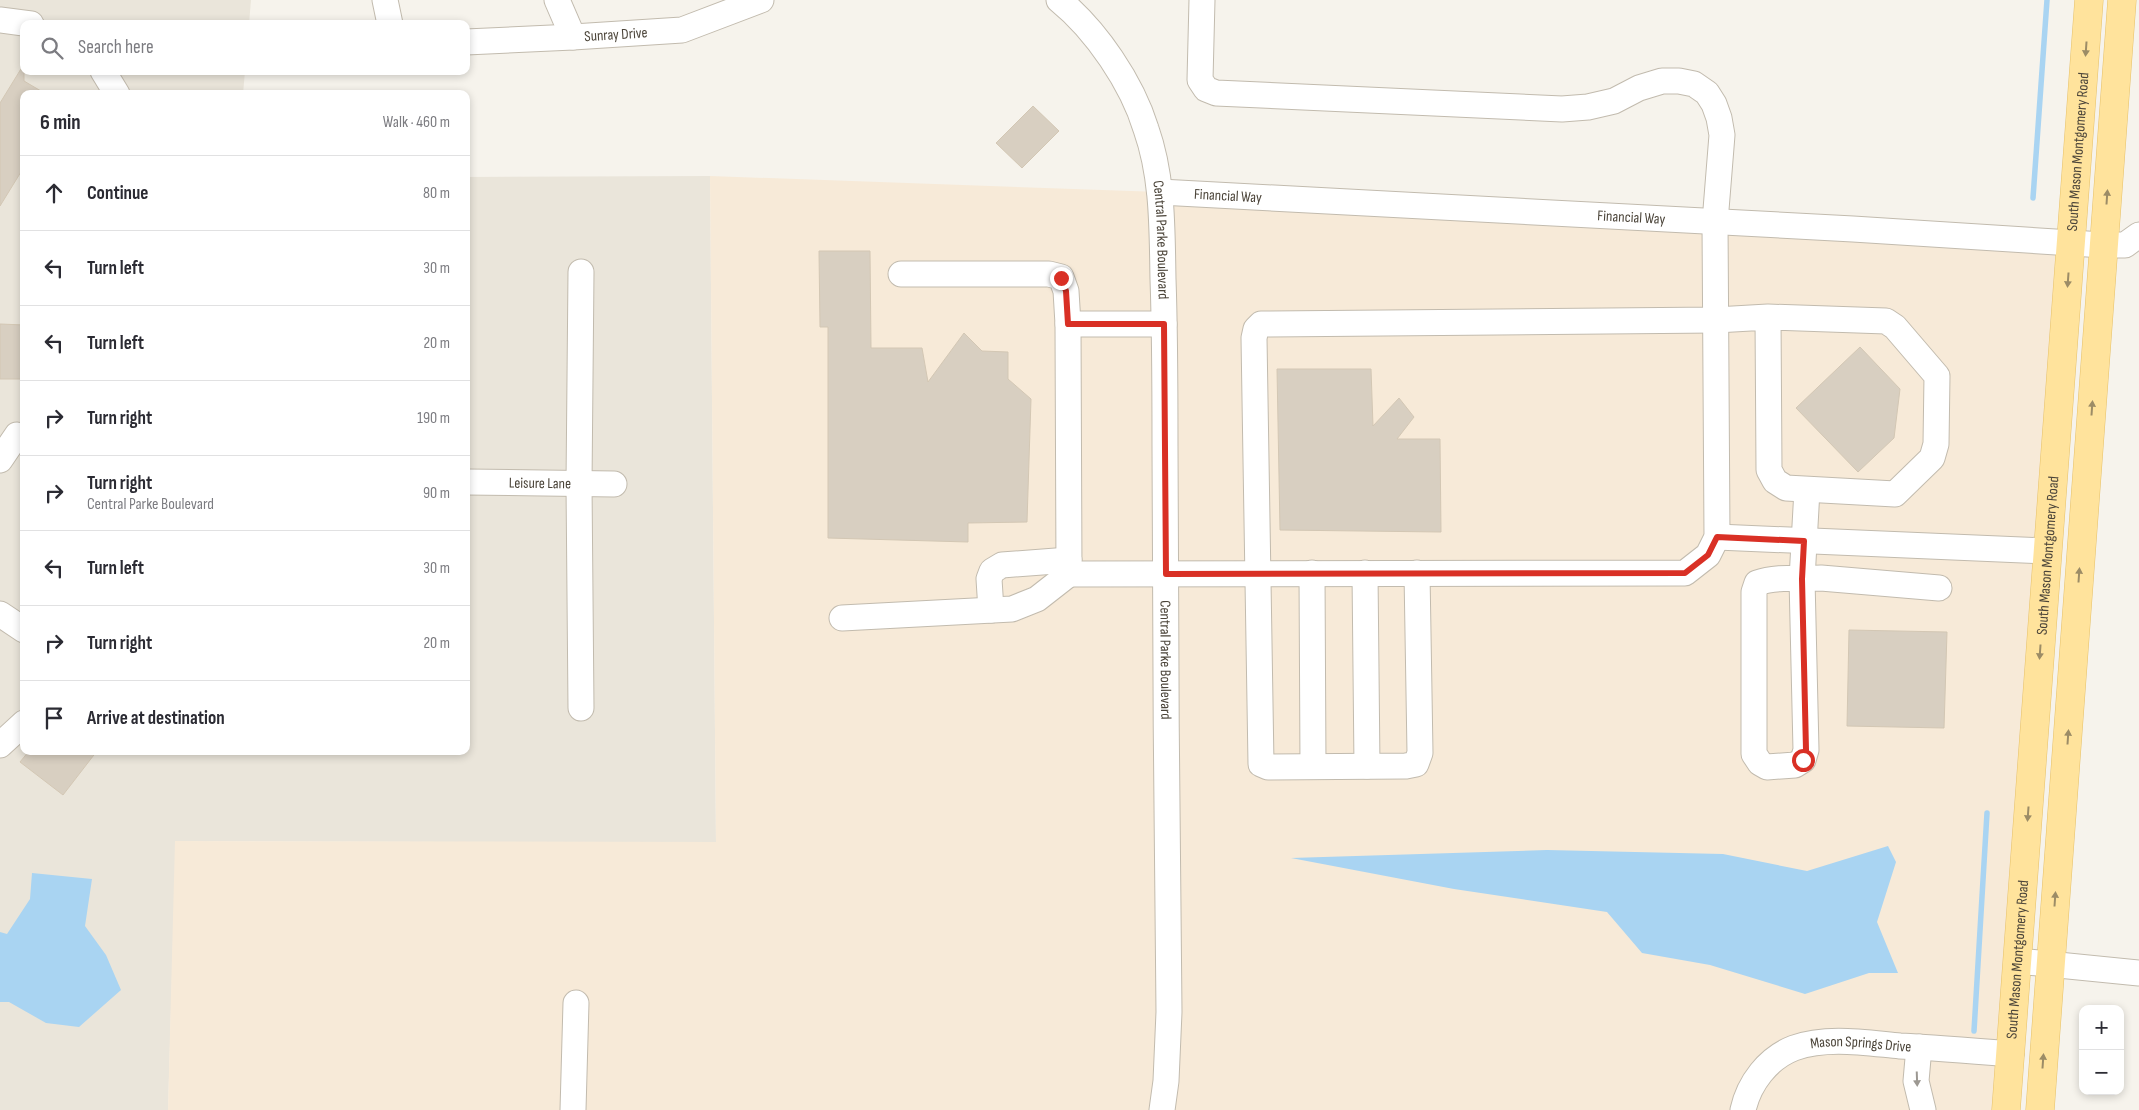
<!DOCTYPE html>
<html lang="en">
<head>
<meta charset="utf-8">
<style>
  :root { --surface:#fff; --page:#f7f7f7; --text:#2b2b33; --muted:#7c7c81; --line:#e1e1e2 }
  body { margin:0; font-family:"Sofia Sans Condensed",sans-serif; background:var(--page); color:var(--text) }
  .controls { position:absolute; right:15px; bottom:15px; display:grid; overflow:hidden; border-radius:10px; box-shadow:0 2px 8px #0003 }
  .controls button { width:45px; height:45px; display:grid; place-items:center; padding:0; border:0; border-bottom:1px solid var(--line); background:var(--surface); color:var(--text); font:25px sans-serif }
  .stop { position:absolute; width:15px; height:15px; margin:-11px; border:4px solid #d93025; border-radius:50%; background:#fff }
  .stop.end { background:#d93025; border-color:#fff; box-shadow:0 1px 5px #0008 }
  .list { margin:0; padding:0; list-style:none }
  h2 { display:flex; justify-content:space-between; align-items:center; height:65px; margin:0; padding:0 20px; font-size:21px }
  h2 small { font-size:16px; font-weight:400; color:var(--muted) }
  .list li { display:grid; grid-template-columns:32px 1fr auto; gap:15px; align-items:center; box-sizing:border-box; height:75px; padding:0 20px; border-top:1px solid var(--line) }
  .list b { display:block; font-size:19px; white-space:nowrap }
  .list p { margin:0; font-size:16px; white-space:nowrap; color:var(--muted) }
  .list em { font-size:16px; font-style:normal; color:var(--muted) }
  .icon { flex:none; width:28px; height:28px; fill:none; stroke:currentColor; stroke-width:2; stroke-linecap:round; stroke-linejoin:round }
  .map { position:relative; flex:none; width:2139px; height:1110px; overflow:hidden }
  .search { position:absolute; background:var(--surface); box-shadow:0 2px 8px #0003; left:20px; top:20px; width:450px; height:55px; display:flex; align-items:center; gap:12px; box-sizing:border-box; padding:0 18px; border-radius:10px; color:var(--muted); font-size:19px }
  .panel { position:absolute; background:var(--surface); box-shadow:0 2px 8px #0003; left:20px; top:90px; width:450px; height:665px; border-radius:10px }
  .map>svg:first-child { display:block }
  .residential { fill:#eae5da }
  .commercial { fill:#f7ead8 }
  .water { fill:#a9d4f2 }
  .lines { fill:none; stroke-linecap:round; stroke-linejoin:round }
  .stream { stroke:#a9d4f2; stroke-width:5.5 }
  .building { fill:#d8cfc1; stroke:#d3c7b4 }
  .minor-casing { stroke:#c2bbae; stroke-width:27 }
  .major-casing { stroke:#e6c16a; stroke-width:29 }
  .minor { stroke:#fff; stroke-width:25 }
  .major { stroke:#ffe39c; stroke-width:28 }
  .oneway { fill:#9c8c66 }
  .oneway2 { fill:#9c9892 }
  .route { stroke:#d93025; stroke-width:6 }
  .labels { text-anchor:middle; stroke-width:4.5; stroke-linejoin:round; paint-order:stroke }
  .street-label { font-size:15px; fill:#4b4439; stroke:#fff }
</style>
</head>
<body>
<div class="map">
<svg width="2139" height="1110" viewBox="0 0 2139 1110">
  <rect width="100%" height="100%" fill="#f6f3ec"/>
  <path class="residential" d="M 0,0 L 251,0 L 249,24 L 24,24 L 24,71 L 245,71 L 243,94 L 24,94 L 24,751 L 466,751 L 466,177 L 710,176 L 716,843 L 176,841 L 168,1110 L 0,1110 Z"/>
  <path class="commercial" d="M 710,176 L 1160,192 L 2071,243 L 2006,1110 L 168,1110 L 175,841 L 716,842 Z"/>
  <path class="water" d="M 1888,846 L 1896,862 L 1877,922 L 1898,973 L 1869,973 L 1805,994 L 1710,965 L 1642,953 L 1607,912 L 1454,889 L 1291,858 L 1547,850 L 1723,854 L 1807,871 Z
    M 32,873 L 92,879 L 85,926 L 106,955 L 121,990 L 79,1027 L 46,1023 L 9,1002 L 0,1002 L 0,932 L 7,934 L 30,899 Z"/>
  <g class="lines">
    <path class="stream" d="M 2033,198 L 2047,0
      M 1974,1031 L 1987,813"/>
  </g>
  <path class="building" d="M 24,64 L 24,81 L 46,94 L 24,94 L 24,167 L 0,206 L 0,103 Z
    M 1033,106 L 1059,131 L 1022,168 L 996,143 Z
    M 819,251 L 870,251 L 871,348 L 922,348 L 928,382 L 964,333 L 982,351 L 1008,352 L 1008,379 L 1031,399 L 1027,522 L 968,523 L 968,542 L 828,538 L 828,327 L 820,327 Z
    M 0,324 L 24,325 L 24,379 L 0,379 Z
    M 1860,347 L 1900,389 L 1894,438 L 1858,472 L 1796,408 Z
    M 1277,369 L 1371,369 L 1373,426 L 1399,398 L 1414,417 L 1397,439 L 1440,439 L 1441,532 L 1280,530 Z
    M 1849,630 L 1947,632 L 1944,728 L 1847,726 Z
    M 29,751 L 97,751 L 63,795 L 20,762 Z"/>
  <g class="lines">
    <defs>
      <g id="minor">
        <path d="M 385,0 L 390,24"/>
        <path d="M 557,0 L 573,37"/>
        <path id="s1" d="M 1059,0 C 1096,30 1132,83 1146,129 C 1163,177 1162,228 1163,279 C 1165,335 1165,390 1165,446 C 1165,635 1167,823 1169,1012 L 1166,1081 L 1162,1110"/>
        <path d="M 0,20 L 31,24"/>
        <path id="s2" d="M 466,42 L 573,37 L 682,30 L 761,0"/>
        <path d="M 103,71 L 117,94"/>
        <path id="s3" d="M 1160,192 L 1853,229 L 2103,245 L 2125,245 L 2139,235"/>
        <path d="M 581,272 L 579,484 L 581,708"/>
        <path d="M 901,274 L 1049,274 L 1061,277 L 1066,291 L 1068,324"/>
        <path d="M 1164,324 L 1068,324 L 1069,574 L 1685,573 L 1708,555 L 1717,537 L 1715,222 L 1722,135 L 1719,118 L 1714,104 L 1707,93 L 1694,84 L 1679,81 L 1662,81 L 1639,88 L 1614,101 L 1588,107 L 1562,109 L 1216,93 L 1206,89 L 1200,80 L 1202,0"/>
        <path d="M 0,460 L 17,435 L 24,439"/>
        <path id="s4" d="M 466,482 L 614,484"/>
        <path d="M 1807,490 L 1802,579 L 1806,750 L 1803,760 L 1795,765 L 1767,767 L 1760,763 L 1754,754 L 1754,592 L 1757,583 C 1777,576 1800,579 1821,578 L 1939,588"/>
        <path d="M 1717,537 L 2048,551"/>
        <path d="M 1312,573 L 1313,766"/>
        <path d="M 1365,573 L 1367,766"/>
        <path d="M 1417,573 L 1420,753 L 1416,764 L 1406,766 L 1268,767 L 1261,764 L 1254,338 L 1256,329 L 1261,324 L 1716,320 L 1768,317 L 1886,321 L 1895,327 L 1937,376 L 1936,444 L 1932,458 L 1895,494 L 1786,488 L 1775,481 L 1769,470 L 1768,317"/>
        <path d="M 991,610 L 989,579 L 992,571 L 1002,565 L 1069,560"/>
        <path d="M 0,614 L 24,630"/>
        <path d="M 842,618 L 1012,609 L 1037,599 L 1069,574"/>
        <path d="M 0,745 L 24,723"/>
        <path d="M 2018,961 L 2139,973"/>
        <path d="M 1919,1047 L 1916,1081 L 1923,1110"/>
        <path d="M 573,1110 L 576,1003"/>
        <path id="s5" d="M 1743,1110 C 1749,1083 1768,1058 1794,1048 C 1827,1036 1867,1043 1900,1046 C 1937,1048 1974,1051 2011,1054"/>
      </g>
      <g id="major">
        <path id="s6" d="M 2006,1110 L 2089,0"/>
        <path d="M 2040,1110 L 2122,0"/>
      </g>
    </defs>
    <use href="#minor" class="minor-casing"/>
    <use href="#major" class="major-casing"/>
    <use href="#minor" class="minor"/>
    <use href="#major" class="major"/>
  </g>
  <defs><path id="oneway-solid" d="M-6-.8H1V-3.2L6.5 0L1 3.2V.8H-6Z" transform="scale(1.25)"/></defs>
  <g class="oneway">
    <use href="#oneway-solid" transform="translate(2086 49) rotate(94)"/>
    <use href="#oneway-solid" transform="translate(2107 197) rotate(-86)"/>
    <use href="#oneway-solid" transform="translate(2068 280) rotate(94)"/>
    <use href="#oneway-solid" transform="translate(2092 408) rotate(-86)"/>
    <use href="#oneway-solid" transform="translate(2079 575) rotate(-86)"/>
    <use href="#oneway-solid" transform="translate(2040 652) rotate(94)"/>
    <use href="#oneway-solid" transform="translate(2068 737) rotate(-86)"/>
    <use href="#oneway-solid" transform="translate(2028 814) rotate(94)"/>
    <use href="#oneway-solid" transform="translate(2055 899) rotate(-86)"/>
    <use href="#oneway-solid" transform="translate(2043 1061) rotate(-86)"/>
  </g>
  <use class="oneway2" href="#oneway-solid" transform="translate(1917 1079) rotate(88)"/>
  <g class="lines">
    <path class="route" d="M 1061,278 L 1066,291 L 1068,324 L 1164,324 L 1166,574 L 1685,573 L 1708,555 L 1717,537 L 1804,541 L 1802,579 L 1806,750 L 1803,760"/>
  </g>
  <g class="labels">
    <g class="street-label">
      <text dy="5" stroke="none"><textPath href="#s2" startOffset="150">Sunray Drive</textPath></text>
      <text dy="5" stroke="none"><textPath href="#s6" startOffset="961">South Mason Montgomery Road</textPath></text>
      <text dy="5" stroke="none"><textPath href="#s3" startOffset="68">Financial Way</textPath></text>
      <text dy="5" stroke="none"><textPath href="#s3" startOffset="472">Financial Way</textPath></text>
      <text dy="5" stroke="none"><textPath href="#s1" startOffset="270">Central Parke Boulevard</textPath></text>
      <text dy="5" stroke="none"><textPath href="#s4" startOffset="74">Leisure Lane</textPath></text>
      <text dy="5" stroke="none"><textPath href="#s6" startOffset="556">South Mason Montgomery Road</textPath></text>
      <text dy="5" stroke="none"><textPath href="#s1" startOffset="690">Central Parke Boulevard</textPath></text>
      <text dy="5" stroke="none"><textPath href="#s6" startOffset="151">South Mason Montgomery Road</textPath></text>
      <text dy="5" stroke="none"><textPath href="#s5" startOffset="151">Mason Springs Drive</textPath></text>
    </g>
  </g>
</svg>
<div class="controls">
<button>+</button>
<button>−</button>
</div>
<div class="stop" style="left:1803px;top:760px"></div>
<div class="stop end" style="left:1061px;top:278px"></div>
<div class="search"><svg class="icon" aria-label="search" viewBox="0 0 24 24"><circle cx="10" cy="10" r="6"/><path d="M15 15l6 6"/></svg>Search here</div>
<section class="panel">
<h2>6 min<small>Walk · 460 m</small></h2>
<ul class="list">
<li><svg class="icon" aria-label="ahead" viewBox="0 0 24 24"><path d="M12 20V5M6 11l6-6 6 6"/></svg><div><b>Continue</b></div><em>80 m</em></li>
<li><svg class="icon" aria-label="left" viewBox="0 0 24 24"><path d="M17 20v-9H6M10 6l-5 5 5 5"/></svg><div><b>Turn left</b></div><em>30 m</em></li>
<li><svg class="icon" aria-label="left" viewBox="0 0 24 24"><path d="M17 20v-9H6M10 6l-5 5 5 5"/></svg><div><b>Turn left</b></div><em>20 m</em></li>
<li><svg class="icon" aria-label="right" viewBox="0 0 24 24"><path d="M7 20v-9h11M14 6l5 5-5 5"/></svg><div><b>Turn right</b></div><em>190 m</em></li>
<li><svg class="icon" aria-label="right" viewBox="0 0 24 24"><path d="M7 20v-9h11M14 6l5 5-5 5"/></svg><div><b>Turn right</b><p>Central Parke Boulevard</p></div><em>90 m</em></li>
<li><svg class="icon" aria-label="left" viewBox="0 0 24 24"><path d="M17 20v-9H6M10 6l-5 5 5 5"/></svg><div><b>Turn left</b></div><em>30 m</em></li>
<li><svg class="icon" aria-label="right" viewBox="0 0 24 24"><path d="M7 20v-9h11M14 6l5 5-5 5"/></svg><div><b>Turn right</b></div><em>20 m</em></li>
<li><svg class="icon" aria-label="arrive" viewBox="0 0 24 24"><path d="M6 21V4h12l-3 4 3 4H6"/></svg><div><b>Arrive at destination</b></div></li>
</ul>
</section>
</div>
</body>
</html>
